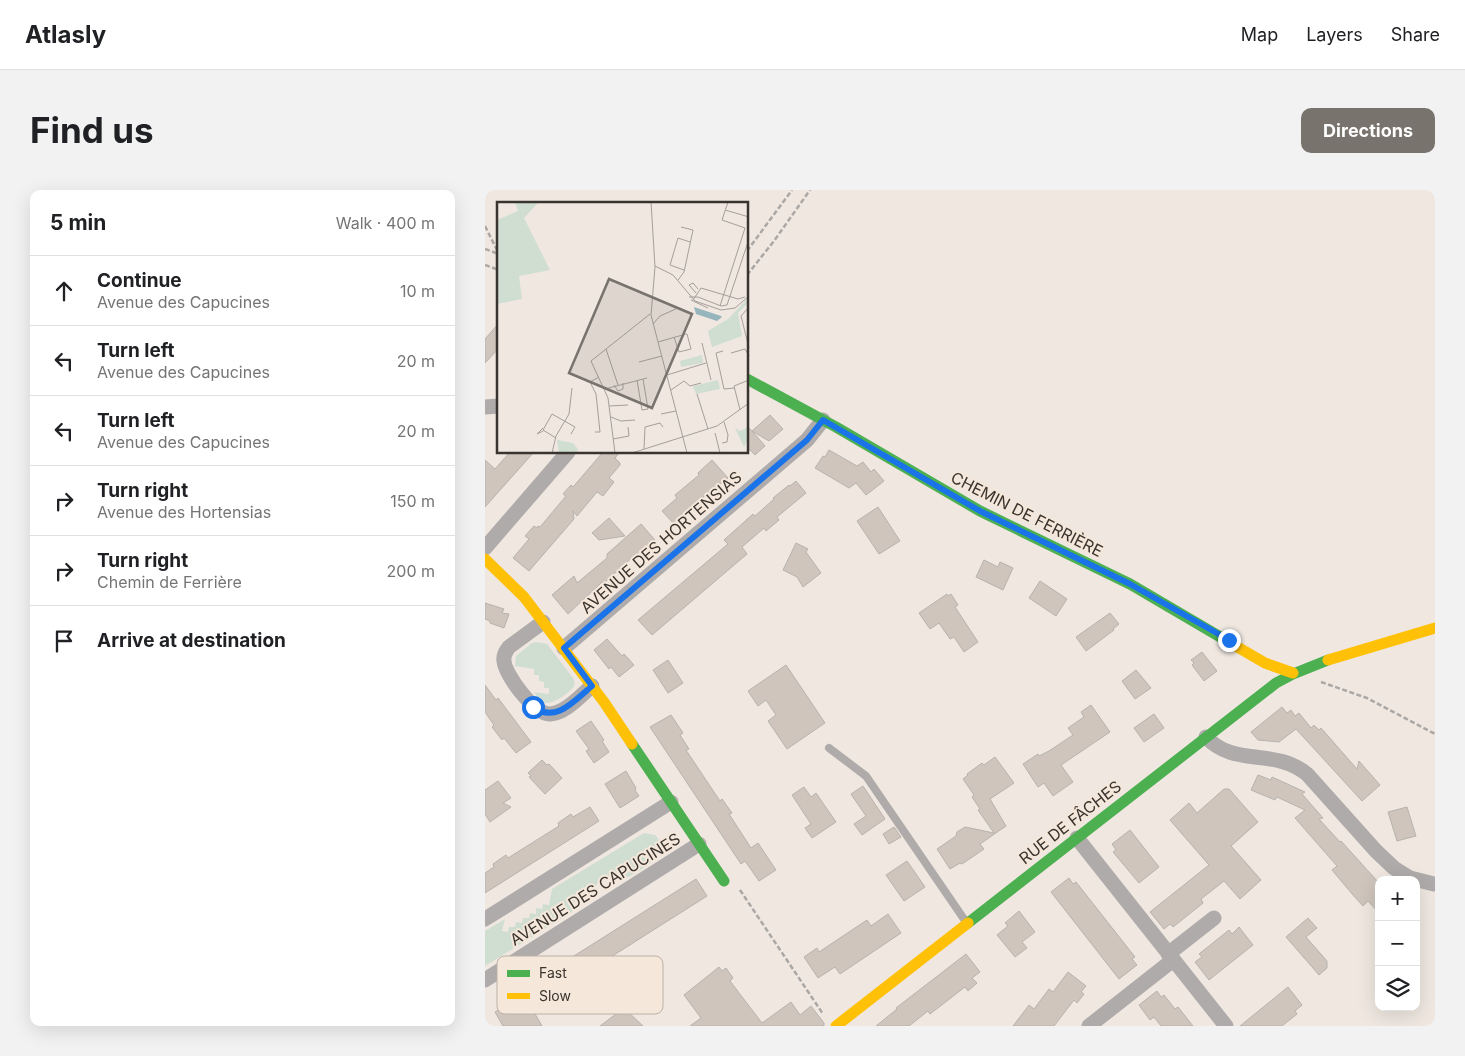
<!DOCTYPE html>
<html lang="en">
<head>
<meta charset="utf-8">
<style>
  :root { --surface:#fff; --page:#f2f2f2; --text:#202124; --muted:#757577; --line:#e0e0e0; --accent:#79736d }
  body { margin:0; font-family:Inter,sans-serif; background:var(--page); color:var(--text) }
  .controls { position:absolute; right:15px; bottom:15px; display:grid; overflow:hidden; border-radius:10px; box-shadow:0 5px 20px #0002 }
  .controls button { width:45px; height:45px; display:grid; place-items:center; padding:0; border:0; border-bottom:1px solid var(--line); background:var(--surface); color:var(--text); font:25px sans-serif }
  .stop { position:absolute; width:15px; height:15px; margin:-11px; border:4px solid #1a73e8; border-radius:50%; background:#fff }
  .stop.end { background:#1a73e8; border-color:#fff; box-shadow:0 1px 5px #0008 }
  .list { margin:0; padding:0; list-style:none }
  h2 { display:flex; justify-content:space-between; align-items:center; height:65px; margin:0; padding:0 20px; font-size:21px }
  h2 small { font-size:16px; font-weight:400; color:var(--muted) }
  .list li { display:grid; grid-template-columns:32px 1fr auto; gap:15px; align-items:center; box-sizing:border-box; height:70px; padding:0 20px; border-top:1px solid var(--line) }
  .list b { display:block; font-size:19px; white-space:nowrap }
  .list p { margin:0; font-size:16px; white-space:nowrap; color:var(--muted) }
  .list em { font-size:16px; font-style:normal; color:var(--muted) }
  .icon { flex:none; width:28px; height:28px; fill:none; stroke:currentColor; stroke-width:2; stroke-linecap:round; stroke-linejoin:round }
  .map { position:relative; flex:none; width:950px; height:836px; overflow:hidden; border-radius:10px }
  header { display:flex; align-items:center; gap:30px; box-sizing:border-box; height:70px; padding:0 25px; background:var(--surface); border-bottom:1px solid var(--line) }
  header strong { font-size:24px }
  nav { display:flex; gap:28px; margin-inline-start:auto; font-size:18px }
  .intro { display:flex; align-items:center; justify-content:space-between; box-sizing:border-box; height:120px; padding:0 30px }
  h1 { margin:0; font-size:35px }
  .button { padding:12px 22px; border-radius:10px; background:var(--accent); color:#fff; font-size:18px; font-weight:700 }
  main { display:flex; gap:30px; padding:0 30px }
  aside { flex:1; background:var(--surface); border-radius:10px; box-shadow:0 5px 20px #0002 }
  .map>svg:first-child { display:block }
  .green { fill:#d0ded1 }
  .building { fill:#cfc5bc; stroke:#b8b2ad }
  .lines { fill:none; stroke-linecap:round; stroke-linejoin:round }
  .path { stroke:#aba7a5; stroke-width:2.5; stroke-dasharray:5 2.5; stroke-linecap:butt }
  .lane { stroke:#aeabaa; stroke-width:8 }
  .street { stroke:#aeabaa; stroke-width:15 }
  .fast { stroke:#4caf50; stroke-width:11 }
  .slow { stroke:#ffc107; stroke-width:11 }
  .route { stroke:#1a73e8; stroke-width:6 }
  .labels { text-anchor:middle; stroke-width:4; stroke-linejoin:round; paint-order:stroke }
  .street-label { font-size:16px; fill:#39342f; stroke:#f5e7da }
  .inset-road { fill:none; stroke:#a69f99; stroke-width:1 }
  .view { fill:#79736d; fill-opacity:0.15; stroke:#79736d; stroke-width:2.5 }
  .inset-edge { fill:none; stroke:#39342f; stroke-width:2.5 }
  .key { fill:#f5e7da; stroke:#bdb1a7; stroke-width:1 }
  .key-label { font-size:14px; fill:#39342f }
</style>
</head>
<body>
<header>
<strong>Atlasly</strong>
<nav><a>Map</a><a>Layers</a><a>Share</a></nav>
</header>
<div class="intro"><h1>Find us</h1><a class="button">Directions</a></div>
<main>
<aside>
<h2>5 min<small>Walk · 400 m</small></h2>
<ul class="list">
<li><svg class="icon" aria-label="ahead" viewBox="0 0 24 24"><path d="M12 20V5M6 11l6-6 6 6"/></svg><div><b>Continue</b><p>Avenue des Capucines</p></div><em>10 m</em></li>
<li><svg class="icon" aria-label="left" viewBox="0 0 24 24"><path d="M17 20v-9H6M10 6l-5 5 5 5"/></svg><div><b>Turn left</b><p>Avenue des Capucines</p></div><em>20 m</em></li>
<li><svg class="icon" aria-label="left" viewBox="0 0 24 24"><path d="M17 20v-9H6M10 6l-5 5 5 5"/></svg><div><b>Turn left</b><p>Avenue des Capucines</p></div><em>20 m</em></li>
<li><svg class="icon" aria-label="right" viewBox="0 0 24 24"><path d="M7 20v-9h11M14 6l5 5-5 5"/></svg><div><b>Turn right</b><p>Avenue des Hortensias</p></div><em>150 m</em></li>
<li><svg class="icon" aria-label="right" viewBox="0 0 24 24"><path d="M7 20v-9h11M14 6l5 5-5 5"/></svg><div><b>Turn right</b><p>Chemin de Ferrière</p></div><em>200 m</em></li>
<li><svg class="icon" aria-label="arrive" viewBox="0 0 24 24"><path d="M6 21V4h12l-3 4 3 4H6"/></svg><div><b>Arrive at destination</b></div></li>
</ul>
</aside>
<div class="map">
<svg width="950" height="836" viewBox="0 0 950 836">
  <rect width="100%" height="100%" fill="#efe7e0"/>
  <path class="green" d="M 51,452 L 62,454 L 88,488 C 89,491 90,492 89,496 C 85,503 65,517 57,512 C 54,510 51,505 49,502 L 64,504 L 64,498 L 59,498 L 59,492 L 54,491 L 54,485 L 49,485 L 49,479 L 30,476 L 31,466 L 47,453 Z
    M 159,643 L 170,645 C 190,666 151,682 136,691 L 139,680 L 134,678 L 132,684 L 127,683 L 126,688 L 120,687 L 118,692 L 113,691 L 111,697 L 106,696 L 104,701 L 99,700 L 97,705 L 92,704 L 87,722 L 0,776 L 0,741 L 20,729 L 17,741 L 23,742 L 24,737 L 30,737 L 31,732 L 37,733 L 38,728 L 44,728 L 45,723 L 51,724 L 51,718 L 57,719 L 58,714 L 64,715 L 67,699 Z"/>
  <path class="building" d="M 14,133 L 14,158 L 0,173 L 0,149 Z
    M 285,225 L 298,239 L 284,251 L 267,241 L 280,256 L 270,265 L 262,257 L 262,236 L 267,241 Z
    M 344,260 L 372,276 L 378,272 L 386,282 L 389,279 L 399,291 L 381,305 L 371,293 L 364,298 L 330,278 L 338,266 L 340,267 Z
    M 25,262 L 49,262 L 0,317 L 0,270 L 10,279 Z
    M 118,262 L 135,262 L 130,268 L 135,273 L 135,275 L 124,288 L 129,292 L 118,306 L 112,302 L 92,326 L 88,321 L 89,329 L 44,381 L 28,368 L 44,349 L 40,346 L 49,336 L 52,338 L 53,336 L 55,337 L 81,306 L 78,304 L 86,295 L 88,297 Z
    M 227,270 L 243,288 L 203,319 L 205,321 L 189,334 L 177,321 L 192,308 L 190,305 L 214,285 L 213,283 Z
    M 311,291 L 321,303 L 292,327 L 294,330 L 281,341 L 279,338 L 257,357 L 262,364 L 167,445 L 153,430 L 243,354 L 239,350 L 268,324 L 270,326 L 289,309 L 288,308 L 304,295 L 305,296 Z
    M 393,317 L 415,351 L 394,364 L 372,331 Z
    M 124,328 L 140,346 L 114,350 L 107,343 Z
    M 156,334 L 170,350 L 152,365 L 151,364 L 118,394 L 117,392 L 83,424 L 67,405 L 89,386 L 92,393 L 122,368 L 122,364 Z
    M 311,353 L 323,359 L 321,362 L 336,383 L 318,397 L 312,387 L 298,380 Z
    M 499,370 L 513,377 L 515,372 L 528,378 L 518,400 L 491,387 Z
    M 555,391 L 582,409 L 571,426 L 544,408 Z
    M 462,404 L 463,406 L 466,404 L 473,415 L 470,417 L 493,452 L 479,462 L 469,447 L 465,449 L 454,433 L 445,439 L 434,423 Z
    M 0,413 L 19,419 L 17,423 L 24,424 L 19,438 L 5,433 L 5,431 L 0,429 Z
    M 625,423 L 634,434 L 628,439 L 629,440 L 601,461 L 591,447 Z
    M 122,449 L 137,466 L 139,464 L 149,475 L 134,487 L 126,477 L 124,479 L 109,460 Z
    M 717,462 L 732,481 L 719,491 L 707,475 L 709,473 L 706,470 Z
    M 183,470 L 198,493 L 183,503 L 168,480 Z
    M 301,475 L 340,533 L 302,559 L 283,531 L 291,525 L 281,510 L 273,516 L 263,501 Z
    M 651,480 L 666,498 L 650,509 L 637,491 Z
    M 0,495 L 11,510 L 13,508 L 46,552 L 31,563 L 19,548 L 17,550 L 7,537 L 9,535 L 0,522 Z
    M 606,515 L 625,542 L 576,575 L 588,592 L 568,606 L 559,593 L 553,597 L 538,574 L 553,564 L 554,566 L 564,561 L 588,545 L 583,538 L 599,527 L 596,522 Z
    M 797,517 L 802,523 L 806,520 L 810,526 L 814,523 L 826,538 L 829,535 L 834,540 L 836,538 L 872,579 L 874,571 L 895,595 L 877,611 L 811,539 L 794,552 L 773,550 L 766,542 Z
    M 669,524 L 679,538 L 659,552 L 649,538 Z
    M 186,525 L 198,543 L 195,545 L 204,559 L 201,560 L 235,611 L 237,609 L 247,623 L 244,624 L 266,658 L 273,653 L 291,680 L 274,691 L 260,671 L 256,674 L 165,537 Z
    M 106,531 L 119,550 L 117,551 L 124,562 L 109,573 L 101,561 L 104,559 L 91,541 Z
    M 510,567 L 529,593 L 505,609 L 521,636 L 495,654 L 499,659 L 477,674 L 475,673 L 465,679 L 452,659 L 471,646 L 472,642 L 480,637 L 509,643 L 493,620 L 495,619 L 487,607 L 489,605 L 478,589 L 483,585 L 482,584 L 497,573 L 499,575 Z
    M 57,570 L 62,575 L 64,574 L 77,588 L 60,604 L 44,587 L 46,586 L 43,583 Z
    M 141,581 L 151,598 L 150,600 L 154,606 L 135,618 L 120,594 Z
    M 773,585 L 786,590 L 787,587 L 820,602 L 817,604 L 838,628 L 834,629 L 855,652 L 856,651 L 894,693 L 894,723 L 883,711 L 878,716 L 868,705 L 847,680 L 852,676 L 810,628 L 820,620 L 792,607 L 790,610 L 766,600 Z
    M 13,591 L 26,608 L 18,613 L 26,617 L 5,632 L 0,624 L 0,600 Z
    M 378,596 L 400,629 L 377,645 L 369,634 L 381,626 L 366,604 Z
    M 319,597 L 326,607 L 331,603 L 351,632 L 327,648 L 320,638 L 326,634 L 307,605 Z
    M 739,599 L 744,599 L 773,632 L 746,656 L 776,690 L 755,709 L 739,691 L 716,709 L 718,713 L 688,737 L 685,734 L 679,739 L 665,722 L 724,675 L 685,630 L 704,613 L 712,623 Z
    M 105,617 L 114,631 L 0,703 L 0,683 L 9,677 L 8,674 L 21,665 L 23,668 L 74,636 L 73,633 L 86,624 L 88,627 Z
    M 922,617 L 931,646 L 912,651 L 903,622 Z
    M 409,637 L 416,647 L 404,654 L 398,644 Z
    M 645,640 L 674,677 L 654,693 L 628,662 L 631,660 L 627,654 Z
    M 422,671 L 440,697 L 419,711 L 401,685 Z
    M 584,688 L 588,694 L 591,692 L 650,767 L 647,769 L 652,775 L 634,789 L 566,702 Z
    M 211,689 L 222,706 L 88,791 L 94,794 L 49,822 L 57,836 L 18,836 L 10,822 L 30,809 L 27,805 Z
    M 534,721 L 550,742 L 537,752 L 542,758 L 530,767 L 512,745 L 523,736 L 520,733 Z
    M 403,724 L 416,743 L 355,784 L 350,777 L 333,788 L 319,767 L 332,758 L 334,762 L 382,730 L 386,736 Z
    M 823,728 L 832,738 L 821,747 L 842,771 L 842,778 L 834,785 L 801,747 Z
    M 754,737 L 768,755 L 724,790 L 710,772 L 717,767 L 714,764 L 744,740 L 747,744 Z
    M 481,764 L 495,782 L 487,788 L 492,793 L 483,801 L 480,797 L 445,824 L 443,821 L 424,836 L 391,836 L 412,819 L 411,818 Z
    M 234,777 L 237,781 L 241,778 L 248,788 L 245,791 L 277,833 L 306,812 L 315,825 L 326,816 L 339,833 L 339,836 L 205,836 L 216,828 L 199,805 Z
    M 583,782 L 601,796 L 596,802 L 599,804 L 592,813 L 589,810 L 569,836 L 528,836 L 544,815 L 549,819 L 564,799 L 568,802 Z
    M 803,797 L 817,815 L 810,821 L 812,824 L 797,836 L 755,836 Z
    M 672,801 L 676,807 L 679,805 L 690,819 L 693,817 L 708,836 L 676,836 L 669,827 L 665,830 L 654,815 Z
    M 139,818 L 158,836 L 115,836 Z"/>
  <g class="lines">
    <path class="path" d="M 0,36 L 14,64
      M 0,59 L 14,64
      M 262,61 L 307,0
      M 0,75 L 14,80
      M 262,85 L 289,51 L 325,0
      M 836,492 L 882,508 L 950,544
      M 255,700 L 338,824"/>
    <path class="lane" d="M 344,558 L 381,586 L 481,732"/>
    <path class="street" d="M 0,217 L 14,216
      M 0,358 L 83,262
      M 58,432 L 24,457 C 21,461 18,465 19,471 C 20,485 50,525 65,524 C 81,523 96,505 107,496
      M 79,458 L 322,250 L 338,230
      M 721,547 C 750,578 788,557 822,584 L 891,661 L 909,678 L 925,688 L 949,694
      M 592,648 L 741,836
      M 0,729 L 186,612
      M 683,764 L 729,728
      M 0,790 L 214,654
      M 604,836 L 688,770"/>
    <path class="fast" d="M 262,189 L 351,237 L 495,321 L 645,394 L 749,455
      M 147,554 L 239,691
      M 483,733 L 791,493 L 808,484 L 843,470"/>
    <path class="slow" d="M 0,369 L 39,407 L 119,512 L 147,554
      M 749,455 L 780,473 L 808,483
      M 843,470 L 950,438
      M 351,836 L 483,733"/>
  </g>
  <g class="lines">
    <path class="route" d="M 48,517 C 71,534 90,510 107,496 L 79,458 L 322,250 L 338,230 L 495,321 L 645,394 L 744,450"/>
  </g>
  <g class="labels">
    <g class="street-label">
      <text transform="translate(542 324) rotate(27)" y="6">CHEMIN DE FERRIÈRE</text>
      <text transform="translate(176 352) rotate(-41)" y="6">AVENUE DES HORTENSIAS</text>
      <text transform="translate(585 632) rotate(-38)" y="6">RUE DE FÂCHES</text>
      <text transform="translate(110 699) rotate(-32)" y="6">AVENUE DES CAPUCINES</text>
    </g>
  </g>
  <g transform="translate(12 12)">
    <rect width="251" height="251" fill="#efe7e0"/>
    <path d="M 18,0 L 42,0 L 27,16 L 53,68 L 22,74 L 25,97 L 0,102 L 0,18 L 21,9 ZM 251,96 L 251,101 L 241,111 L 245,134 L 215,145 L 211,129 L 231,117 ZM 205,153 L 206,161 L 184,165 L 183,159 ZM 221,178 L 223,187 L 199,192 L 196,184 ZM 251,225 L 251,238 L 247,245 L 238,226 L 243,229 ZM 60,238 L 76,241 L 81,247 L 80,251 L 62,251 Z" fill="#d0ded1"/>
    <path d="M 197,105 L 224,114 L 225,115 L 220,119 L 199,112 Z" fill="#96b5bd"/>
    <path class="inset-road" d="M 154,0 L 158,65 L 154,113 L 190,251M 228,8 L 252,15M 158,64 L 176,73 L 198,99 L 224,108M 187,68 L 173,63 L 181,36 L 193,40M 181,78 L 187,70 L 196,28 L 184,25M 199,91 L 192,83 L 196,81 L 201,87M 192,95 L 201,95 L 224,104 L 230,103 L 252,37M 194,98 L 211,106M 196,98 L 204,86 L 241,97 L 248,95M 223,104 L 248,26 L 225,18 L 231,0M 252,105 L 244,114 L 252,146M 224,108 L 238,106 L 252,94M 156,122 L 163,114 L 181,106M 161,140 L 189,132 L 190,132 L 194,147 L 182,150 L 177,135M 205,141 L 214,178M 109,147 L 121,183M 226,149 L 219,151 L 227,187 L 238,186M 234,151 L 248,147 L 252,154M 142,160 L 165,154M 170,173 L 209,161M 140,178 L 145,208 L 151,207 L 146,177M 117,183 L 121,189 L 126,187 L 126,181M 108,187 L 150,176M 174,188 L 187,179 L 193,184 L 204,181M 200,192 L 211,227M 112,204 L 131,203M 243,208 L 237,184 L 252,178M 164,212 L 179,209M 114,215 L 124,219 L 138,218M 46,229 L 40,232 L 46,226M 98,230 L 103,230 L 99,192 L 93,180 L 102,175M 218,231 L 223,251M 59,236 L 46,228 L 55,212 L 78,225 L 74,232M 116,237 L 132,234 L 131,225M 225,241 L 230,240 L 231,233 L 227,220M 147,247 L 148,225 L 163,221 L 166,225M 55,251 L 59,234 L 72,212 L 75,186M 118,251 L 111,196 L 94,159 L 153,112M 135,251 L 220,224 L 252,201"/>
    <path class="view" d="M 112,77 L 195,112 L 155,206 L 72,171 Z"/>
    <rect width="251" height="251" class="inset-edge"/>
  </g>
  <rect x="12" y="766" width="166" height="58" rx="8" class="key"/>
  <rect x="22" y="780" width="23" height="7" fill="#4caf50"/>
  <rect x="22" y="803" width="23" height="6" fill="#ffc107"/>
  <g class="key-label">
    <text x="54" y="788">Fast</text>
    <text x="54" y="811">Slow</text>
  </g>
</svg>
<div class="controls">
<button>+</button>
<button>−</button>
<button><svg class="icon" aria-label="layers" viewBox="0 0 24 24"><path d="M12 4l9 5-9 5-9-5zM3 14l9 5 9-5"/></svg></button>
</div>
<div class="stop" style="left:48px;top:517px"></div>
<div class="stop end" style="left:744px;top:450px"></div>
</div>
</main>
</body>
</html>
